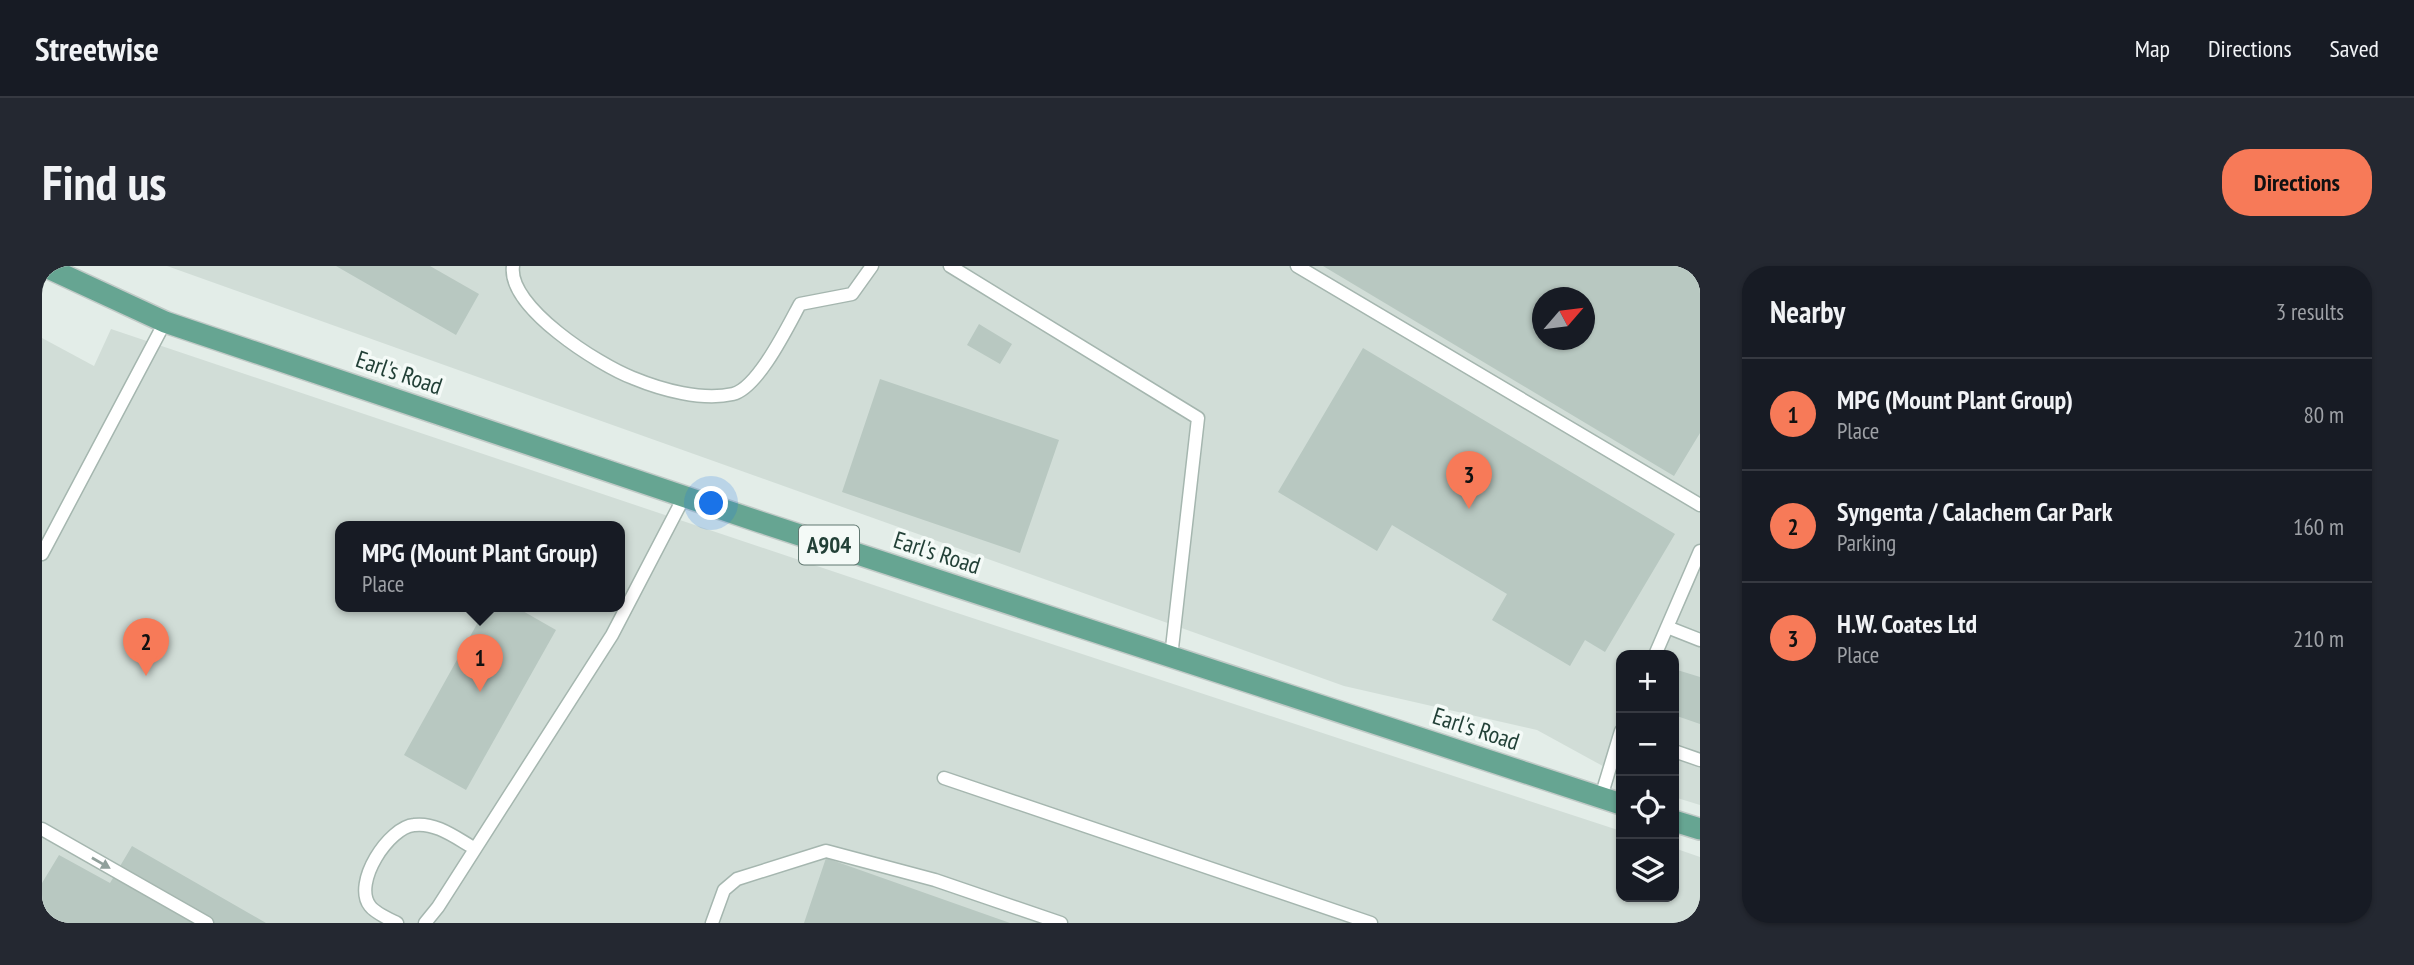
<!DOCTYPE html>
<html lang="en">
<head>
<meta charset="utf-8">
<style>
  :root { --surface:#171b24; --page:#242831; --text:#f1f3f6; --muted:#9ea1a6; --line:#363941; --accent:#f77a58 }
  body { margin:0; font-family:"PT Sans Narrow",sans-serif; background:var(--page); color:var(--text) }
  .controls { position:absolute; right:21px; bottom:21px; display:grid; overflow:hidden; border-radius:14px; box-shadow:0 2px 5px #0004 }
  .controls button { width:63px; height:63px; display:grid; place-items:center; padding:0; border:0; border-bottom:2px solid var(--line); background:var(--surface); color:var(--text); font:35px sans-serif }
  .compass { position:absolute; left:1490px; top:21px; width:63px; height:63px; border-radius:50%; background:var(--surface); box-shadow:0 2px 5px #0004; rotate:62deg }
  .you { position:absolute; left:670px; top:238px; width:24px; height:24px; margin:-18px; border:5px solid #fff; border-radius:50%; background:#1a73e8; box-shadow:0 0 0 10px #1a73e833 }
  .badge { display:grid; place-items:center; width:46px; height:46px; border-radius:50%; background:var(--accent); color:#111; font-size:23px; font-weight:700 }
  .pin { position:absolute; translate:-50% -58px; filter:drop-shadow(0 2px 4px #0008) }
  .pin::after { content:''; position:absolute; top:37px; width:24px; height:21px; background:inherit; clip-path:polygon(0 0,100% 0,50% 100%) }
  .popup { position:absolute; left:293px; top:255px; width:290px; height:91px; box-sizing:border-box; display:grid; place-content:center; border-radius:14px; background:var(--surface); filter:drop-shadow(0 2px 5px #0005); font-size:23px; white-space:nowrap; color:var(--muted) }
  .popup b { font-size:26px; color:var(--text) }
  .popup::after { content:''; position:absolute; left:50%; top:100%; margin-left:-14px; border:14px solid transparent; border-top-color:var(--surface) }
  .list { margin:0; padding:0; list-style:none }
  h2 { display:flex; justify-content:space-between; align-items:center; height:91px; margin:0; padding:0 28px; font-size:30px }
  h2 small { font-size:23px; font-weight:400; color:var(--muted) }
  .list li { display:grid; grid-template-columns:46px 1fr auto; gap:21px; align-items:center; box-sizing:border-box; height:112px; padding:0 28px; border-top:2px solid var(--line) }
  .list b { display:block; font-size:26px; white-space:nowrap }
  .list p { margin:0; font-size:23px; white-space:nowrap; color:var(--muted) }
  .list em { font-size:23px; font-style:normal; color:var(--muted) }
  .icon { flex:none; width:38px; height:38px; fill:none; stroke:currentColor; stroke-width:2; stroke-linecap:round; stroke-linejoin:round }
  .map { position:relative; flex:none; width:1658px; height:657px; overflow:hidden; border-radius:28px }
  header { display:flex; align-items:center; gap:42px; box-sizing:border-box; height:98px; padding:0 35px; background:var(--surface); border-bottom:2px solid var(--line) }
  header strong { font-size:33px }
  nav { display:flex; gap:38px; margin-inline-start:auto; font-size:24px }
  .intro { display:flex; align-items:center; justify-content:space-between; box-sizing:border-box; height:168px; padding:0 42px }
  h1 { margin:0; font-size:49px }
  .button { padding:18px 32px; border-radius:28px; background:var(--accent); color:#111; font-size:24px; font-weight:700 }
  main { display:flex; gap:42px; padding:0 42px }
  aside { flex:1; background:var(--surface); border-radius:28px; box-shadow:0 2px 5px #0004 }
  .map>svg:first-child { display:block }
  .built { fill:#d1ddd7; fill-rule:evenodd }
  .building { fill:#b8c8c1; fill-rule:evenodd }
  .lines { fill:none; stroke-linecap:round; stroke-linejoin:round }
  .service-casing { stroke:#a5b6af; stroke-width:15 }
  .primary-casing { stroke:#c1cac7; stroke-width:24 }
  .service { stroke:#fff; stroke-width:12 }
  .primary { stroke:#66a592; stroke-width:21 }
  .oneway { fill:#90a09b }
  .labels { text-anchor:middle; stroke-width:7; stroke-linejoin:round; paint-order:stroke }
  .shield { fill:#f4faf7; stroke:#617871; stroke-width:2 }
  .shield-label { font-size:23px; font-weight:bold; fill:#224037 }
  .street-label { font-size:24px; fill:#224037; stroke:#f4faf7 }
</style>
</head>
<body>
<header>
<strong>Streetwise</strong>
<nav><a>Map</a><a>Directions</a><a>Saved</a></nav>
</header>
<div class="intro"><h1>Find us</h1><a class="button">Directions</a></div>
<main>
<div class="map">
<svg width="1658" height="657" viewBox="0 0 1658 657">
  <rect width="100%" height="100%" fill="#e3ede8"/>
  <path class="built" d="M 125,0 L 1658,0 L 1658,539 L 1632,531 L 1632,389 L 1579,389 L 1579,510 L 1495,464 L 1302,420 ZM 1500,32 L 1542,32 L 1542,74 L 1500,74 Z
    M 69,63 L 900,342 L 1579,565 L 1579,631 L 1632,631 L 1632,582 L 1658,591 L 1658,657 L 0,657 L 0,72 L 52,100 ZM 298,260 L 578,260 L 578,340 L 298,340 Z"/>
  <path class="building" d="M 294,0 L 388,0 L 437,28 L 414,69 Z
    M 1281,0 L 1658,0 L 1658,167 L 1632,210 ZM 1500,32 L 1542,32 L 1542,74 L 1500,74 Z
    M 937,58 L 970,78 L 958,98 L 925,79 Z
    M 1321,82 L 1633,268 L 1563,386 L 1543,374 L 1528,400 L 1450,354 L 1465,328 L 1350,259 L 1335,285 L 1236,226 Z
    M 838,113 L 1017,174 L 978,287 L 800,226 Z
    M 445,340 L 472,340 L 514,364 L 424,524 L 362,489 Z
    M 1632,403 L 1658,411 L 1658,458 L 1632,449 Z
    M 90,580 L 224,657 L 0,657 L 0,617 L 17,589 L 68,617 Z
    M 784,592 L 968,657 L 762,657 Z"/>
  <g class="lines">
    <defs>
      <path id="service" d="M 471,0 C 465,41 557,99 591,112 C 620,124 660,135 691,128 C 716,122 746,60 758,38 L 810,28 L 830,0
        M 908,0 L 1156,152 L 1129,391
        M 1255,0 L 1658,239
        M 0,288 L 123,56
        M 1625,361 L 1658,374
        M 1613,389 L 1658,285
        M 1632,485 L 1658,494
        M 902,512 L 1329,657
        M 1559,531 L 1579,465
        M 0,563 L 165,657
        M 355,657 C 347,653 333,647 328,640 C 310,617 347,561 372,559 C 394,556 414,572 432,582
        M 383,657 L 396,641 L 570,369 L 642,231
        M 670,657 L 682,624 L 695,613 L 784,585 L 893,614 L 1019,657"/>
      <path id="primary" d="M 2,0 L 123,56 L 718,256 L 1579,538
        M 1632,555 L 1658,563"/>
    </defs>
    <use href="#service" class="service-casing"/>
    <use href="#primary" class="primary-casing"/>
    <use href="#service" class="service"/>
    <use href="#primary" class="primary"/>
  </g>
  <defs><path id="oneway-solid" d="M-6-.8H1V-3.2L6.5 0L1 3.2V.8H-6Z" transform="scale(1.75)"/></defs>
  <use class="oneway" href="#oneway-solid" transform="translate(59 597) rotate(30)"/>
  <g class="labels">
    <rect class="shield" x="757" y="259.5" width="60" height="39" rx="5"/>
    <g class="shield-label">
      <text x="787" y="287">A904</text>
    </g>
    <g class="street-label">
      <text transform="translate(357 107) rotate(19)" y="8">Earl's Road</text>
      <text transform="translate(895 287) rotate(18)" y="8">Earl's Road</text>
      <text transform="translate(1434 463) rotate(18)" y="8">Earl's Road</text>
    </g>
  </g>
</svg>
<div class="controls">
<button>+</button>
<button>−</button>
<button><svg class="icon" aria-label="locate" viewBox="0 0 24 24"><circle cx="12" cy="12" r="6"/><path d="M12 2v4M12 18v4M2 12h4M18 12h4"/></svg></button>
<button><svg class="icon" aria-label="layers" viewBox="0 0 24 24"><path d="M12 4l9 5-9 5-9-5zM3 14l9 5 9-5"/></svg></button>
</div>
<svg class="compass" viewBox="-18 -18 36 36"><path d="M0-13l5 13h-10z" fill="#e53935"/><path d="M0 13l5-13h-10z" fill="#9ea1a6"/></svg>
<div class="you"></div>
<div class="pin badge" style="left:438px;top:426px">1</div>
<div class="popup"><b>MPG (Mount Plant Group)</b>Place</div>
<div class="pin badge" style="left:104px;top:410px">2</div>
<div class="pin badge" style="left:1427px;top:243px">3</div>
</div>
<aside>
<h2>Nearby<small>3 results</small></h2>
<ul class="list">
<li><span class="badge">1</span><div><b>MPG (Mount Plant Group)</b><p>Place</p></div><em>80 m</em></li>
<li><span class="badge">2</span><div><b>Syngenta / Calachem Car Park</b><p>Parking</p></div><em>160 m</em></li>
<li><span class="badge">3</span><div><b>H.W. Coates Ltd</b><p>Place</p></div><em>210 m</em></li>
</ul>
</aside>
</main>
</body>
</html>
